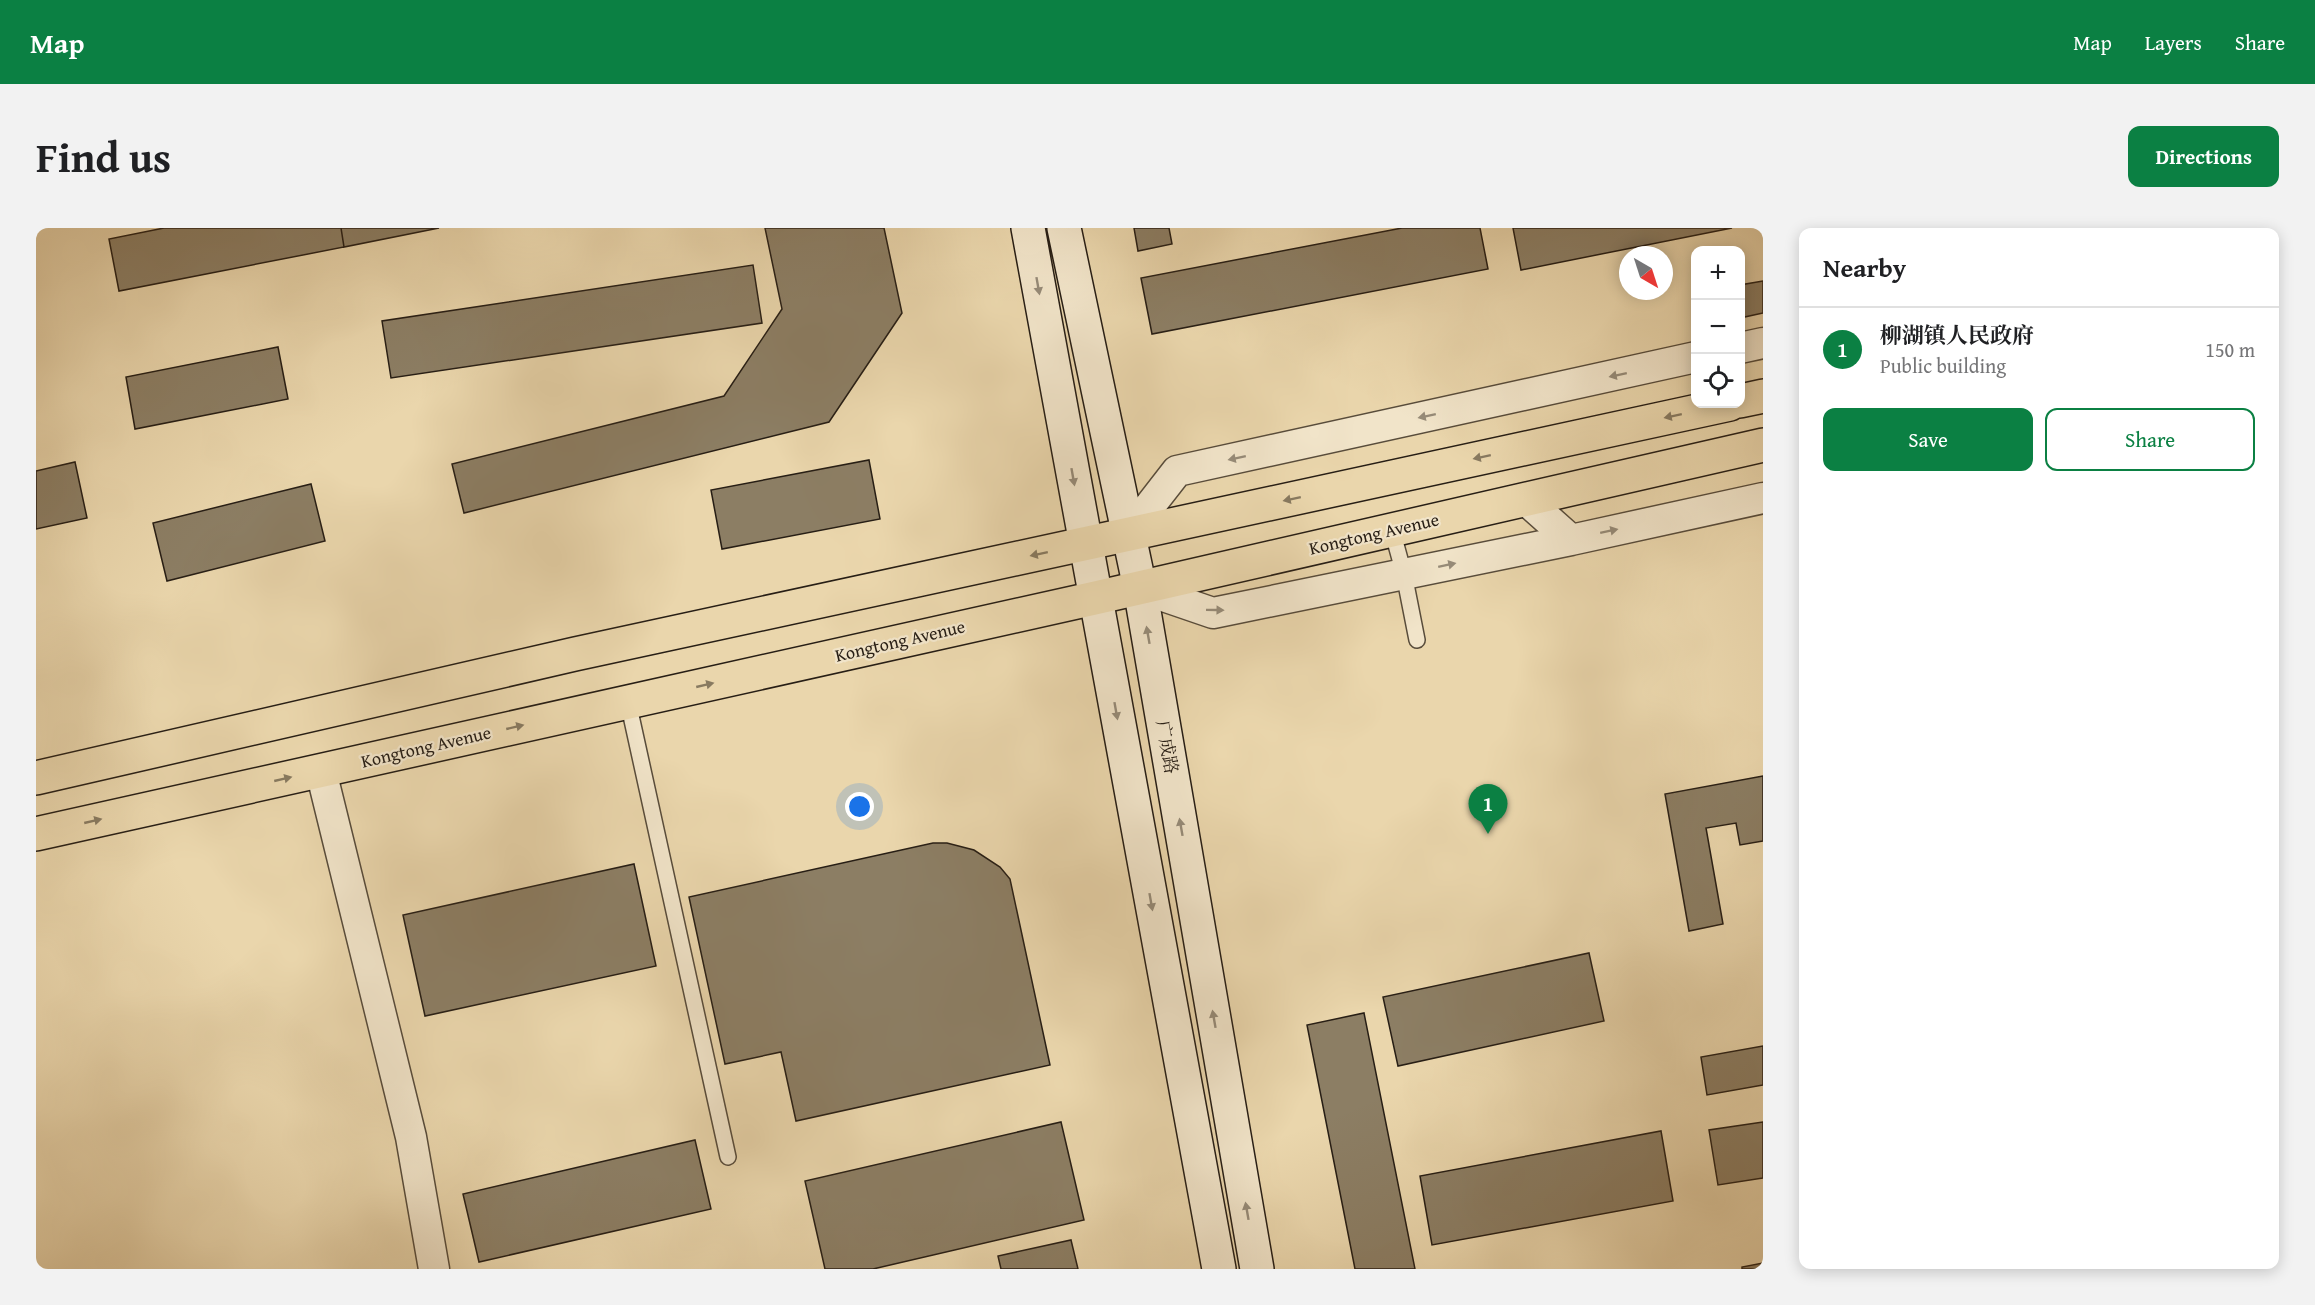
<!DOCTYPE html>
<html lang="en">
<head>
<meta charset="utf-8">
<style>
  :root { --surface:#fff; --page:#f2f2f2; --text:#202124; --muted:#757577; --line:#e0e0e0; --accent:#0b8043 }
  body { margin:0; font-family:"Gentium Book Plus","Noto Serif SC",serif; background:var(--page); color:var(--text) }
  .controls { position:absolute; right:18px; top:18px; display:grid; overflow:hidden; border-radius:12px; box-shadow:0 3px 15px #0003 }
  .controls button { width:54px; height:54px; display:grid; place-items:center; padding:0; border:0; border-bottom:2px solid var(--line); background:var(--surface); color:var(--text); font:30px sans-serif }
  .compass { position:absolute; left:1583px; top:18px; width:54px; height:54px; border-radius:50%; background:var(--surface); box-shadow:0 3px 15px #0003; rotate:141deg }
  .you { position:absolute; left:824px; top:579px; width:21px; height:21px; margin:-15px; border:4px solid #fff; border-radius:50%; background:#1a73e8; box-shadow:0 0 0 9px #1a73e833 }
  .badge { display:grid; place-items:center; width:39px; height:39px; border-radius:50%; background:var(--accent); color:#fff; font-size:20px; font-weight:700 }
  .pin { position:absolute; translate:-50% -50px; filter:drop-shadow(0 2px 3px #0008) }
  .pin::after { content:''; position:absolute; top:32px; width:21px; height:18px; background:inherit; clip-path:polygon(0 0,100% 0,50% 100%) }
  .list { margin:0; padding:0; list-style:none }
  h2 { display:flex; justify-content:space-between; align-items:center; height:78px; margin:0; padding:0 24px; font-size:26px }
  h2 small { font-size:20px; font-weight:400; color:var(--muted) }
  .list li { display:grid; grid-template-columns:39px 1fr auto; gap:18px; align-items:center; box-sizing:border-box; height:84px; padding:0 24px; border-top:2px solid var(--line) }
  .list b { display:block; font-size:22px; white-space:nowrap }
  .list p { margin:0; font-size:20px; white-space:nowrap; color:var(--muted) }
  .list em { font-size:20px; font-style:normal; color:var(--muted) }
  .actions { display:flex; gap:12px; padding:18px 24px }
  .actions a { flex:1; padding:14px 0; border:2px solid var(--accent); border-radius:12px; text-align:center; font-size:21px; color:var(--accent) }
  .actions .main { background:var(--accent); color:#fff }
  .icon { flex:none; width:33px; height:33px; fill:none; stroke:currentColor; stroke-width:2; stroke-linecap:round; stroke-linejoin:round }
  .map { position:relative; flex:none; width:1727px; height:1041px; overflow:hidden; border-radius:12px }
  header { display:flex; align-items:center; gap:36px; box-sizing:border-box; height:84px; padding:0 30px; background:var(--accent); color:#fff }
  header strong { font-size:28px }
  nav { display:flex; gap:33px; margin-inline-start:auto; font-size:21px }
  .intro { display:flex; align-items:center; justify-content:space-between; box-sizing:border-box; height:144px; padding:0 36px }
  h1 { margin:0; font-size:42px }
  .button { padding:15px 27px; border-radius:12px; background:var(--accent); color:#fff; font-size:21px; font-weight:700 }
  main { display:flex; gap:36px; padding:0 36px }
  aside { flex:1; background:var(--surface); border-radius:12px; box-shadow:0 3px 15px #0003 }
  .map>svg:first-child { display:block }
  .building { fill:#8c7e64; stroke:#271e15; stroke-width:1.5 }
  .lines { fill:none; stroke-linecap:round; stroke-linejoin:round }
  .service-casing { stroke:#584c3b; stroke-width:18 }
  .minor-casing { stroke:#584c3b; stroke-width:33 }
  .secondary-casing { stroke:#271e15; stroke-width:36 }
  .primary-casing { stroke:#271e15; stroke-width:36 }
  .service { stroke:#f1e4c9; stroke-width:15 }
  .minor { stroke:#f1e4c9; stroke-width:30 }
  .secondary { stroke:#f1e4c9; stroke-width:33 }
  .primary { stroke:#ead6ac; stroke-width:33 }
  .oneway { fill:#968b78 }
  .oneway2 { fill:#887a60 }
  .labels { text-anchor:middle; stroke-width:4.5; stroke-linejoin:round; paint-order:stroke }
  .street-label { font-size:18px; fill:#271e15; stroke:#f1e4c9 }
</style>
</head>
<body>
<header>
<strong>Map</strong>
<nav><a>Map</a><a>Layers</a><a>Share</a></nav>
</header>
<div class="intro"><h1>Find us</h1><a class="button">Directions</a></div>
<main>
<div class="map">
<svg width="1727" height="1041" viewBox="0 0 1727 1041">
  <rect width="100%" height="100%" fill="#ead6ac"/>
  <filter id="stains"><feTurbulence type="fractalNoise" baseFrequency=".00333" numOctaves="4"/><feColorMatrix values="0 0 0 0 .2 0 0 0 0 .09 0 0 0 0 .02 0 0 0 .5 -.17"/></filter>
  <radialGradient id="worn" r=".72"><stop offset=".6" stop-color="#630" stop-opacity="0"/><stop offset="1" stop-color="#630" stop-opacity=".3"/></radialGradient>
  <path class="building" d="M 128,0 L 305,0 L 308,19 L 83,63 L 73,11 Z
    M 305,0 L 403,0 L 308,19 Z
    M 729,0 L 848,0 L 866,85 L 793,194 L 428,285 L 416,236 L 688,168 L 746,81 Z
    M 1098,0 L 1133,0 L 1136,16 L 1102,23 Z
    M 1366,0 L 1444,0 L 1452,41 L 1116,106 L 1105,50 Z
    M 1477,0 L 1696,0 L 1485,42 Z
    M 717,37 L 726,95 L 355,150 L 346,93 Z
    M 1727,53 L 1727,85 L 1704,90 L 1704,57 Z
    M 242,119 L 252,171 L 99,201 L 90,149 Z
    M 833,232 L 844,291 L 686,321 L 675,262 Z
    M 39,234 L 51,290 L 0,301 L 0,243 Z
    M 275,256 L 289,313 L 131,353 L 117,295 Z
    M 1727,548 L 1727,613 L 1704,617 L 1700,595 L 1670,600 L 1687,696 L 1653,703 L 1629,566 Z
    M 897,615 L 911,615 L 938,622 L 964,639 L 974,651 L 1014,837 L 760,893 L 745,824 L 689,836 L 653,669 Z
    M 598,636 L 620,738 L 389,788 L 367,687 Z
    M 1553,725 L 1568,793 L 1362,838 L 1347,769 Z
    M 1328,785 L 1379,1041 L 1319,1041 L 1271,797 Z
    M 1727,818 L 1727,857 L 1671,867 L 1665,829 Z
    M 1025,894 L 1048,992 L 837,1041 L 789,1041 L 769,953 Z
    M 1727,894 L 1727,950 L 1682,957 L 1673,902 Z
    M 1625,903 L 1637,973 L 1396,1017 L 1384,948 Z
    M 659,912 L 675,981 L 443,1034 L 427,966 Z
    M 1035,1012 L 1042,1041 L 965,1041 L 962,1028 Z
    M 1727,1035 L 1727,1041 L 1706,1041 L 1706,1039 Z"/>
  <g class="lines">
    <defs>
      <path id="service" d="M 1356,302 L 1368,346 L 1381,412
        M 592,474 L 692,929"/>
      <path id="minor" d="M 1704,120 L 1727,115
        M 1489,271 L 1535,312 L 1727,270
        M 1092,306 L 1141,243 L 1660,129
        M 1104,360 L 1177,385 L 1535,312
        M 285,543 L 375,909 L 398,1041"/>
      <path id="secondary" d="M 992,0 L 1183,1041
        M 1028,0 L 1104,360 L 1221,1041"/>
      <path id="primary" d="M 1704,173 L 1727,168
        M 0,550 L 539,426 L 1694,176
        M 0,606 L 1059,370 L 1727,217"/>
    </defs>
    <use href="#service" class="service-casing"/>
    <use href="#minor" class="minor-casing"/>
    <use href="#secondary" class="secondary-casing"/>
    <use href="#primary" class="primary-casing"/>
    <use href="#service" class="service"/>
    <use href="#minor" class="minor"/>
    <use href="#secondary" class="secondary"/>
    <use href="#primary" class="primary"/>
  </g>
  <defs><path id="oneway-solid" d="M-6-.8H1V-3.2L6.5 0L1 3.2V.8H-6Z" transform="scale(1.5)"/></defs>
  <g class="oneway">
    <use href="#oneway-solid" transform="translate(1002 58) rotate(80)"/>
    <use href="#oneway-solid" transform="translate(1582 147) rotate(168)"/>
    <use href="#oneway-solid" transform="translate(1391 188) rotate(168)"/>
    <use href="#oneway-solid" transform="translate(1201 230) rotate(168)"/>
    <use href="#oneway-solid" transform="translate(1037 249) rotate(80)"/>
    <use href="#oneway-solid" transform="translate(1573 303) rotate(-12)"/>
    <use href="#oneway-solid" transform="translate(1411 337) rotate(-12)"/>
    <use href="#oneway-solid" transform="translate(1179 382) rotate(1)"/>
    <use href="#oneway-solid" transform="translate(1112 407) rotate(-100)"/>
    <use href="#oneway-solid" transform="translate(1080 483) rotate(80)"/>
    <use href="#oneway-solid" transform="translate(1145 599) rotate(-100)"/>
    <use href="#oneway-solid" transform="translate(1115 674) rotate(80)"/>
    <use href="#oneway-solid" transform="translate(1178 791) rotate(-100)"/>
    <use href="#oneway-solid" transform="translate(1211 983) rotate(-100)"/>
  </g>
  <g class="oneway2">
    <use href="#oneway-solid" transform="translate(1637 188) rotate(168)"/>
    <use href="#oneway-solid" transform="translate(1446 229) rotate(168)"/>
    <use href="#oneway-solid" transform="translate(1256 271) rotate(168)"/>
    <use href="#oneway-solid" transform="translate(1003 326) rotate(168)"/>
    <use href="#oneway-solid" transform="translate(669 457) rotate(-13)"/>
    <use href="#oneway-solid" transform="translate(479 499) rotate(-13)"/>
    <use href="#oneway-solid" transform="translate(247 551) rotate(-13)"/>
    <use href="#oneway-solid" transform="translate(57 593) rotate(-13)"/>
  </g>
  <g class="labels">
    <g class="street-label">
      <text transform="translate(1338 306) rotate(-13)" y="6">Kongtong Avenue</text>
      <text transform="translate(864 413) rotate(-13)" y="6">Kongtong Avenue</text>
      <text transform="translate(390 519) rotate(-13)" y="6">Kongtong Avenue</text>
      <text transform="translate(1131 519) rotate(80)" y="6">广成路</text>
    </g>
  </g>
  <rect width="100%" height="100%" filter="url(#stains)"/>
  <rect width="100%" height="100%" fill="url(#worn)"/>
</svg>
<div class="controls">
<button>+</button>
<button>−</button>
<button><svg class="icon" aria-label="locate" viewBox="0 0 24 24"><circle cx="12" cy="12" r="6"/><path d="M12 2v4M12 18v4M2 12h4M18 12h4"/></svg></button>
</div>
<svg class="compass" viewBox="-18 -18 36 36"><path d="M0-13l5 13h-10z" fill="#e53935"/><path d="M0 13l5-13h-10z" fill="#757577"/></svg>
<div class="you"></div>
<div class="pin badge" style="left:1452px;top:606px">1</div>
</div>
<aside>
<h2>Nearby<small></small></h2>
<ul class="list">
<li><span class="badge">1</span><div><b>柳湖镇人民政府</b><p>Public building</p></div><em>150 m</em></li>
</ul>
<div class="actions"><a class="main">Save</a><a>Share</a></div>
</aside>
</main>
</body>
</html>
